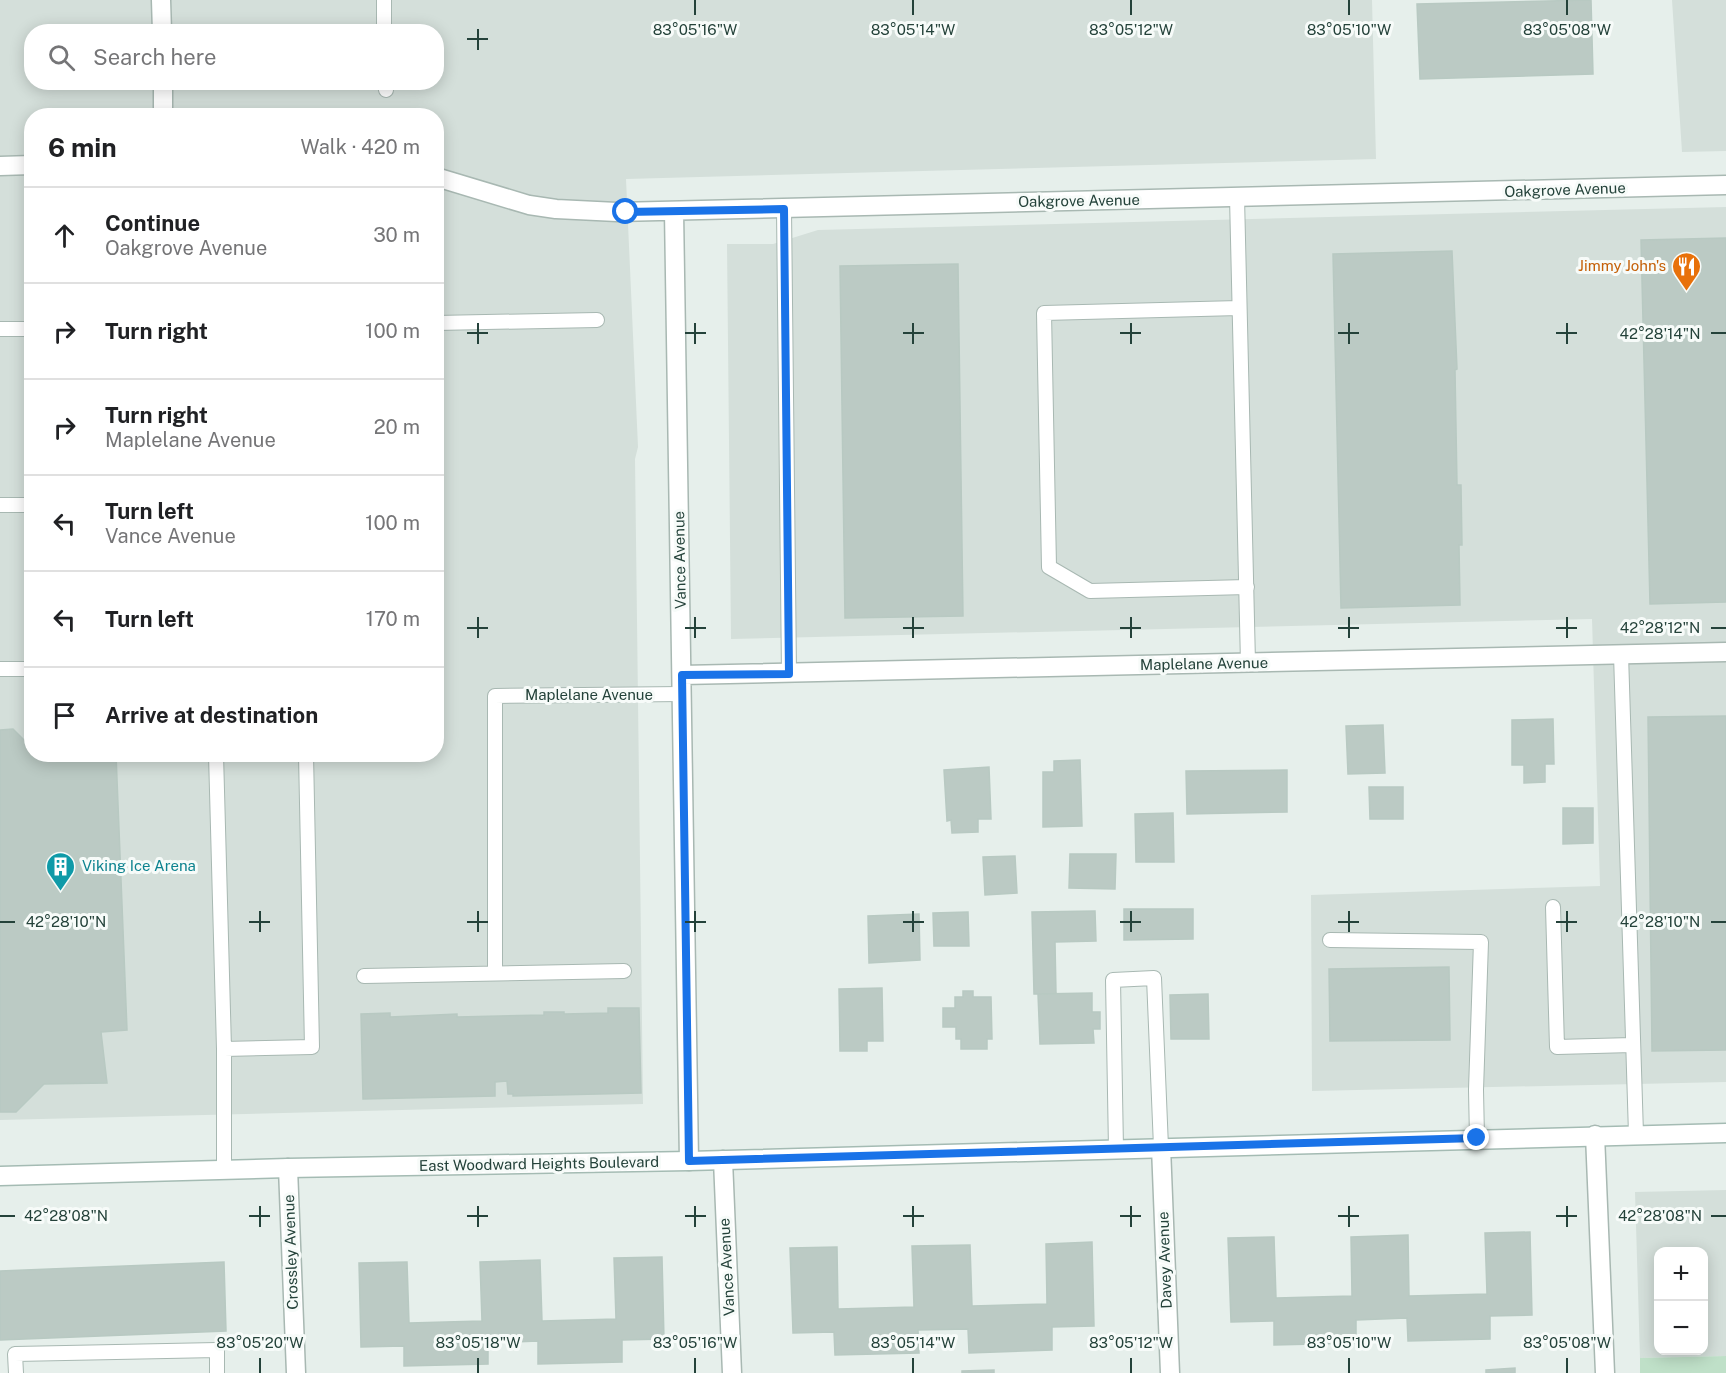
<!DOCTYPE html>
<html lang="en">
<head>
<meta charset="utf-8">
<style>
  :root { --surface:#fff; --page:#f6f6f6; --text:#202124; --muted:#757577; --line:#e0e0e0 }
  body { margin:0; font-family:"Public Sans",sans-serif; background:var(--page); color:var(--text) }
  .controls { position:absolute; right:18px; bottom:18px; display:grid; overflow:hidden; border-radius:12px; box-shadow:0 3px 15px #0003 }
  .controls button { width:54px; height:54px; display:grid; place-items:center; padding:0; border:0; border-bottom:2px solid var(--line); background:var(--surface); color:var(--text); font:30px sans-serif }
  .stop { position:absolute; width:18px; height:18px; margin:-14px; border:4px solid #1a73e8; border-radius:50%; background:#fff }
  .stop.end { background:#1a73e8; border-color:#fff; box-shadow:0 2px 6px #0008 }
  .list { margin:0; padding:0; list-style:none }
  h2 { display:flex; justify-content:space-between; align-items:center; height:78px; margin:0; padding:0 24px; font-size:26px }
  h2 small { font-size:20px; font-weight:400; color:var(--muted) }
  .list li { display:grid; grid-template-columns:39px 1fr auto; gap:18px; align-items:center; box-sizing:border-box; height:96px; padding:0 24px; border-top:2px solid var(--line) }
  .list b { display:block; font-size:22px; white-space:nowrap }
  .list p { margin:0; font-size:20px; white-space:nowrap; color:var(--muted) }
  .list em { font-size:20px; font-style:normal; color:var(--muted) }
  .icon { flex:none; width:33px; height:33px; fill:none; stroke:currentColor; stroke-width:2; stroke-linecap:round; stroke-linejoin:round }
  .map { position:relative; flex:none; width:1726px; height:1373px; overflow:hidden }
  .search { position:absolute; background:var(--surface); box-shadow:0 3px 15px #0003; left:24px; top:24px; width:420px; height:66px; display:flex; align-items:center; gap:15px; box-sizing:border-box; padding:0 21px; border-radius:24px; color:var(--muted); font-size:22px }
  .panel { position:absolute; background:var(--surface); box-shadow:0 3px 15px #0003; left:24px; top:108px; width:420px; height:654px; border-radius:24px }
  .map>svg:first-child { display:block }
  .built { fill:#d4dfda; fill-rule:evenodd }
  .green { fill:#bfe0c8 }
  .building { fill:#bbcac4; stroke:#b8c9c2; stroke-width:1.5 }
  .lines { fill:none; stroke-linecap:round; stroke-linejoin:round }
  .lane-casing { stroke:#a8b8b2; stroke-width:16 }
  .street-casing { stroke:#a8b8b2; stroke-width:21 }
  .secondary-casing { stroke:#a4bbb3; stroke-width:21 }
  .lane { stroke:#fff; stroke-width:14 }
  .street { stroke:#fff; stroke-width:18 }
  .secondary { stroke:#fff; stroke-width:18 }
  .route { stroke:#1a73e8; stroke-width:8 }
  .ticks { fill:none; stroke:#24423a; stroke-width:2 }
  .labels { text-anchor:middle; stroke-width:6; stroke-linejoin:round; paint-order:stroke }
  .street-label { font-size:15px; fill:#24423a; stroke:#f7fbf9 }
  .food-label { font-size:15px; fill:#c56008; stroke:#f7fbf9; text-anchor:end }
  .culture-label { font-size:15px; fill:#0d838f; stroke:#f7fbf9; text-anchor:start }
  .ticks-label { font-size:15px; text-anchor:middle; fill:#24423a; stroke:#f7fbf9; stroke-width:6; stroke-linejoin:round; paint-order:stroke }
</style>
</head>
<body>
<div class="map">
<svg width="1726" height="1373" viewBox="0 0 1726 1373">
  <rect width="100%" height="100%" fill="#e6efeb"/>
  <path class="built" d="M 0,0 L 1372,0 L 1376,159 L 626,179 L 638,447 L 635,459 L 643,1104 L 0,1120 ZM 32,32 L 436,32 L 436,82 L 32,82 ZM 32,116 L 436,116 L 436,754 L 32,754 Z
    M 1672,0 L 1726,0 L 1726,151 L 1682,152 Z
    M 1726,207 L 1726,1082 L 1312,1091 L 1311,895 L 1600,886 L 1592,619 L 731,639 L 727,244 L 773,244 L 818,230 Z
    M 1726,1190 L 1726,1356 L 1640,1358 L 1635,1192 ZM 1658,1252 L 1704,1252 L 1704,1350 L 1658,1350 Z"/>
  <path class="green" d="M 1726,1356 L 1726,1373 L 1640,1373 L 1640,1358 Z"/>
  <path class="building" d="M 1591,0 L 1593,74 L 1420,79 L 1417,4 Z
    M 1726,238 L 1726,602 L 1650,604 L 1641,240 Z
    M 1452,251 L 1457,369 L 1455,370 L 1457,485 L 1461,485 L 1462,545 L 1459,545 L 1460,605 L 1341,608 L 1333,254 Z
    M 958,264 L 963,616 L 845,618 L 840,266 Z
    M 1726,716 L 1726,1050 L 1652,1051 L 1648,717 Z
    M 1553,719 L 1554,764 L 1545,764 L 1545,782 L 1524,783 L 1524,765 L 1512,765 L 1512,720 Z
    M 1383,725 L 1385,773 L 1348,774 L 1346,726 Z
    M 13,729 L 32,748 L 32,754 L 116,754 L 127,1030 L 101,1032 L 107,1083 L 44,1084 L 16,1112 L 0,1112 L 0,730 Z
    M 1080,760 L 1082,826 L 1043,827 L 1043,772 L 1054,772 L 1054,761 Z
    M 989,767 L 991,819 L 978,819 L 978,832 L 952,833 L 951,820 L 947,821 L 944,770 Z
    M 1287,770 L 1287,812 L 1187,814 L 1186,771 Z
    M 1369,787 L 1403,787 L 1403,819 L 1370,819 Z
    M 1563,808 L 1593,808 L 1593,843 L 1563,844 Z
    M 1173,813 L 1174,862 L 1136,862 L 1135,814 Z
    M 1070,854 L 1116,854 L 1115,889 L 1069,888 Z
    M 1015,856 L 1017,893 L 985,895 L 983,857 Z
    M 1124,909 L 1193,909 L 1193,939 L 1124,940 Z
    M 1095,911 L 1096,941 L 1055,942 L 1056,994 L 1034,994 L 1032,912 Z
    M 968,912 L 969,946 L 934,946 L 933,913 Z
    M 919,914 L 920,960 L 869,963 L 868,916 Z
    M 1449,967 L 1450,1040 L 1330,1041 L 1329,969 Z
    M 882,988 L 883,1041 L 867,1041 L 867,1051 L 840,1051 L 839,989 Z
    M 963,991 L 973,991 L 973,997 L 991,997 L 992,1039 L 987,1039 L 987,1049 L 961,1049 L 961,1039 L 956,1039 L 956,1027 L 943,1027 L 943,1008 L 955,1008 L 955,997 L 963,997 Z
    M 1092,993 L 1092,1012 L 1100,1012 L 1100,1029 L 1093,1029 L 1094,1043 L 1040,1044 L 1038,994 Z
    M 1208,994 L 1209,1039 L 1171,1039 L 1170,995 Z
    M 608,1008 L 639,1008 L 641,1093 L 513,1096 L 513,1094 L 508,1094 L 507,1081 L 495,1082 L 495,1096 L 363,1099 L 361,1014 L 390,1013 L 390,1017 L 457,1014 L 457,1017 L 544,1015 L 544,1012 L 564,1012 L 564,1014 L 608,1013 Z
    M 1530,1232 L 1532,1315 L 1490,1316 L 1490,1339 L 1408,1341 L 1407,1318 L 1356,1320 L 1356,1343 L 1274,1345 L 1274,1321 L 1231,1322 L 1228,1238 L 1274,1237 L 1276,1298 L 1352,1296 L 1351,1237 L 1408,1235 L 1409,1296 L 1487,1294 L 1485,1233 Z
    M 1092,1242 L 1094,1326 L 1052,1327 L 1052,1350 L 969,1353 L 968,1329 L 918,1330 L 919,1353 L 835,1355 L 834,1332 L 793,1333 L 790,1248 L 837,1247 L 838,1309 L 914,1307 L 912,1246 L 970,1245 L 972,1306 L 1047,1304 L 1046,1244 Z
    M 662,1257 L 664,1339 L 622,1340 L 622,1362 L 538,1364 L 538,1341 L 488,1343 L 488,1364 L 404,1366 L 404,1346 L 361,1347 L 359,1263 L 407,1262 L 409,1323 L 482,1321 L 480,1262 L 540,1260 L 542,1321 L 616,1319 L 614,1258 Z
    M 224,1262 L 226,1331 L 0,1340 L 0,1271 Z
    M 1515,1368 L 1515,1373 L 1486,1373 L 1486,1370 Z
    M 994,1370 L 994,1373 L 962,1373 L 962,1371 Z"/>
  <g class="lines">
    <defs>
      <path id="lane" d="M 384,0 L 384,32
        M 385,82 L 386,90
        M 1237,197 L 1248,663
        M 784,209 L 789,674
        M 1239,308 L 1044,313 L 1049,567 L 1090,591 L 1247,587
        M 436,323 L 597,320
        M 0,329 L 32,329
        M 0,505 L 32,505
        M 1621,654 L 1636,1134
        M 0,669 L 32,669
        M 216,754 L 224,1049 L 224,1169
        M 1553,907 L 1557,1047 L 1632,1045
        M 1330,940 L 1481,942 L 1476,1090 L 1477,1138
        M 495,973 L 495,696 L 683,694
        M 364,976 L 624,971
        M 224,1049 L 312,1047 L 306,754
        M 1116,1149 L 1113,980 L 1154,978 L 1161,1147
        M 16,1373 L 15,1354 L 217,1350 L 217,1373"/>
      <path id="street" d="M 161,0 L 162,32
        M 163,82 L 163,116
        M 0,166 L 32,165
        M 436,177 L 529,205 L 556,209 L 617,212 L 1726,185
        M 674,211 L 689,1161
        M 682,675 L 1726,652
        M 1595,1135 L 1605,1373
        M 1161,1147 L 1170,1373
        M 723,1160 L 732,1373
        M 288,1168 L 296,1373"/>
      <path id="secondary" d="M 0,1176 L 288,1168 L 689,1161 L 1726,1133"/>
    </defs>
    <use href="#lane" class="lane-casing"/>
    <use href="#street" class="street-casing"/>
    <use href="#secondary" class="secondary-casing"/>
    <use href="#lane" class="lane"/>
    <use href="#street" class="street"/>
    <use href="#secondary" class="secondary"/>
  </g>
  <g class="lines">
    <path class="route" d="M 626,212 L 784,209 L 789,674 L 682,675 L 689,1161 L 1477,1138"/>
  </g>
  <path class="ticks" d="M 695,0 L 695,15M 913,0 L 913,15M 1131,0 L 1131,15M 1349,0 L 1349,15M 1567,0 L 1567,15M 478,29 L 478,50M 467,39 L 488,39M 478,323 L 478,344M 695,323 L 695,344M 913,323 L 913,344M 1131,323 L 1131,344M 1349,323 L 1349,344M 1567,323 L 1567,344M 467,333 L 488,333M 685,333 L 706,333M 903,333 L 924,333M 1120,333 L 1141,333M 1338,333 L 1359,333M 1556,333 L 1577,333M 1711,333 L 1726,333M 478,617 L 478,638M 695,617 L 695,638M 913,617 L 913,638M 1131,617 L 1131,638M 1349,617 L 1349,638M 1567,617 L 1567,638M 467,628 L 488,628M 685,628 L 706,628M 903,628 L 924,628M 1120,628 L 1141,628M 1338,628 L 1359,628M 1556,628 L 1577,628M 1711,628 L 1726,628M 260,911 L 260,932M 478,911 L 478,932M 695,911 L 695,932M 913,911 L 913,932M 1131,911 L 1131,932M 1349,911 L 1349,932M 1567,911 L 1567,932M 0,922 L 15,922M 249,922 L 270,922M 467,922 L 488,922M 685,922 L 706,922M 903,922 L 924,922M 1120,922 L 1141,922M 1338,922 L 1359,922M 1556,922 L 1577,922M 1711,922 L 1726,922M 260,1206 L 260,1227M 478,1206 L 478,1227M 695,1206 L 695,1227M 913,1206 L 913,1227M 1131,1206 L 1131,1227M 1349,1206 L 1349,1227M 1567,1206 L 1567,1227M 0,1216 L 15,1216M 249,1216 L 270,1216M 467,1216 L 488,1216M 685,1216 L 706,1216M 903,1216 L 924,1216M 1120,1216 L 1141,1216M 1338,1216 L 1359,1216M 1556,1216 L 1577,1216M 1711,1216 L 1726,1216M 260,1358 L 260,1373M 478,1358 L 478,1373M 695,1358 L 695,1373M 913,1358 L 913,1373M 1131,1358 L 1131,1373M 1349,1358 L 1349,1373M 1567,1358 L 1567,1373"/>
  <defs>
    <symbol id="restaurant-pin" viewBox="-11 -11 22 30"><path d="M0 17L-7.5 6A9.5 9.5 0 1 1 7.5 6Z" fill="#e8710a" stroke="#f7fbf9"/><path d="M-5-6h1v4h1v-4h1v4h1v-4h1v5L-1.5 .5V6h-2V.5L-5-1ZM5-6V6H3V1.5H1.5Q1.5-4 5-6Z" fill="#fff"/></symbol>
    <symbol id="building-pin" viewBox="-11 -11 22 30"><path d="M0 17L-7.5 6A9.5 9.5 0 1 1 7.5 6Z" fill="#0f9aa8" stroke="#f7fbf9"/><path d="M-4-6H4V6H1V3H-1V6H-4ZM-2.5-4.3h1.7v1.8h-1.7ZM.8-4.3h1.7v1.8H.8ZM-2.5-1h1.7V.8h-1.7ZM.8-1h1.7V.8H.8Z" fill="#fff"/></symbol>
  </defs>
  <g fill-rule="evenodd">
    <use href="#restaurant-pin" x="1670" y="250" width="33" height="45"/>
    <use href="#building-pin" x="44" y="850" width="33" height="45"/>
  </g>
  <g class="labels">
    <g class="street-label">
      <text transform="translate(1565 190) rotate(-2)" y="5">Oakgrove Avenue</text>
      <text transform="translate(1079 201) rotate(-1)" y="5">Oakgrove Avenue</text>
      <text transform="translate(680 560) rotate(-91)" y="5">Vance Avenue</text>
      <text transform="translate(1204 664) rotate(-1)" y="5">Maplelane Avenue</text>
      <text x="589" y="700">Maplelane Avenue</text>
      <text transform="translate(539 1164) rotate(-1)" y="5">East Woodward Heights Boulevard</text>
      <text transform="translate(291 1252) rotate(-92)" y="5">Crossley Avenue</text>
      <text transform="translate(1165 1260) rotate(-92)" y="5">Davey Avenue</text>
      <text transform="translate(727 1267) rotate(-93)" y="5">Vance Avenue</text>
    </g>
    <g class="food-label">
      <text x="1666" y="271">Jimmy John's</text>
    </g>
    <g class="culture-label">
      <text x="82" y="871">Viking Ice Arena</text>
    </g>
  </g>
  <g class="ticks-label">
    <text x="695" y="35">83°05'16"W</text>
    <text x="913" y="35">83°05'14"W</text>
    <text x="1131" y="35">83°05'12"W</text>
    <text x="1349" y="35">83°05'10"W</text>
    <text x="1567" y="35">83°05'08"W</text>
    <text x="1660" y="339">42°28'14"N</text>
    <text x="1660" y="633">42°28'12"N</text>
    <text x="66" y="927">42°28'10"N</text>
    <text x="1660" y="927">42°28'10"N</text>
    <text x="66" y="1221">42°28'08"N</text>
    <text x="1660" y="1221">42°28'08"N</text>
    <text x="260" y="1348">83°05'20"W</text>
    <text x="478" y="1348">83°05'18"W</text>
    <text x="695" y="1348">83°05'16"W</text>
    <text x="913" y="1348">83°05'14"W</text>
    <text x="1131" y="1348">83°05'12"W</text>
    <text x="1349" y="1348">83°05'10"W</text>
    <text x="1567" y="1348">83°05'08"W</text>
  </g>
</svg>
<div class="controls">
<button>+</button>
<button>−</button>
</div>
<div class="stop" style="left:626px;top:212px"></div>
<div class="stop end" style="left:1477px;top:1138px"></div>
<div class="search"><svg class="icon" aria-label="search" viewBox="0 0 24 24"><circle cx="10" cy="10" r="6"/><path d="M15 15l6 6"/></svg>Search here</div>
<section class="panel">
<h2>6 min<small>Walk · 420 m</small></h2>
<ul class="list">
<li><svg class="icon" aria-label="ahead" viewBox="0 0 24 24"><path d="M12 20V5M6 11l6-6 6 6"/></svg><div><b>Continue</b><p>Oakgrove Avenue</p></div><em>30 m</em></li>
<li><svg class="icon" aria-label="right" viewBox="0 0 24 24"><path d="M7 20v-9h11M14 6l5 5-5 5"/></svg><div><b>Turn right</b></div><em>100 m</em></li>
<li><svg class="icon" aria-label="right" viewBox="0 0 24 24"><path d="M7 20v-9h11M14 6l5 5-5 5"/></svg><div><b>Turn right</b><p>Maplelane Avenue</p></div><em>20 m</em></li>
<li><svg class="icon" aria-label="left" viewBox="0 0 24 24"><path d="M17 20v-9H6M10 6l-5 5 5 5"/></svg><div><b>Turn left</b><p>Vance Avenue</p></div><em>100 m</em></li>
<li><svg class="icon" aria-label="left" viewBox="0 0 24 24"><path d="M17 20v-9H6M10 6l-5 5 5 5"/></svg><div><b>Turn left</b></div><em>170 m</em></li>
<li><svg class="icon" aria-label="arrive" viewBox="0 0 24 24"><path d="M6 21V4h12l-3 4 3 4H6"/></svg><div><b>Arrive at destination</b></div></li>
</ul>
</section>
</div>
</body>
</html>
